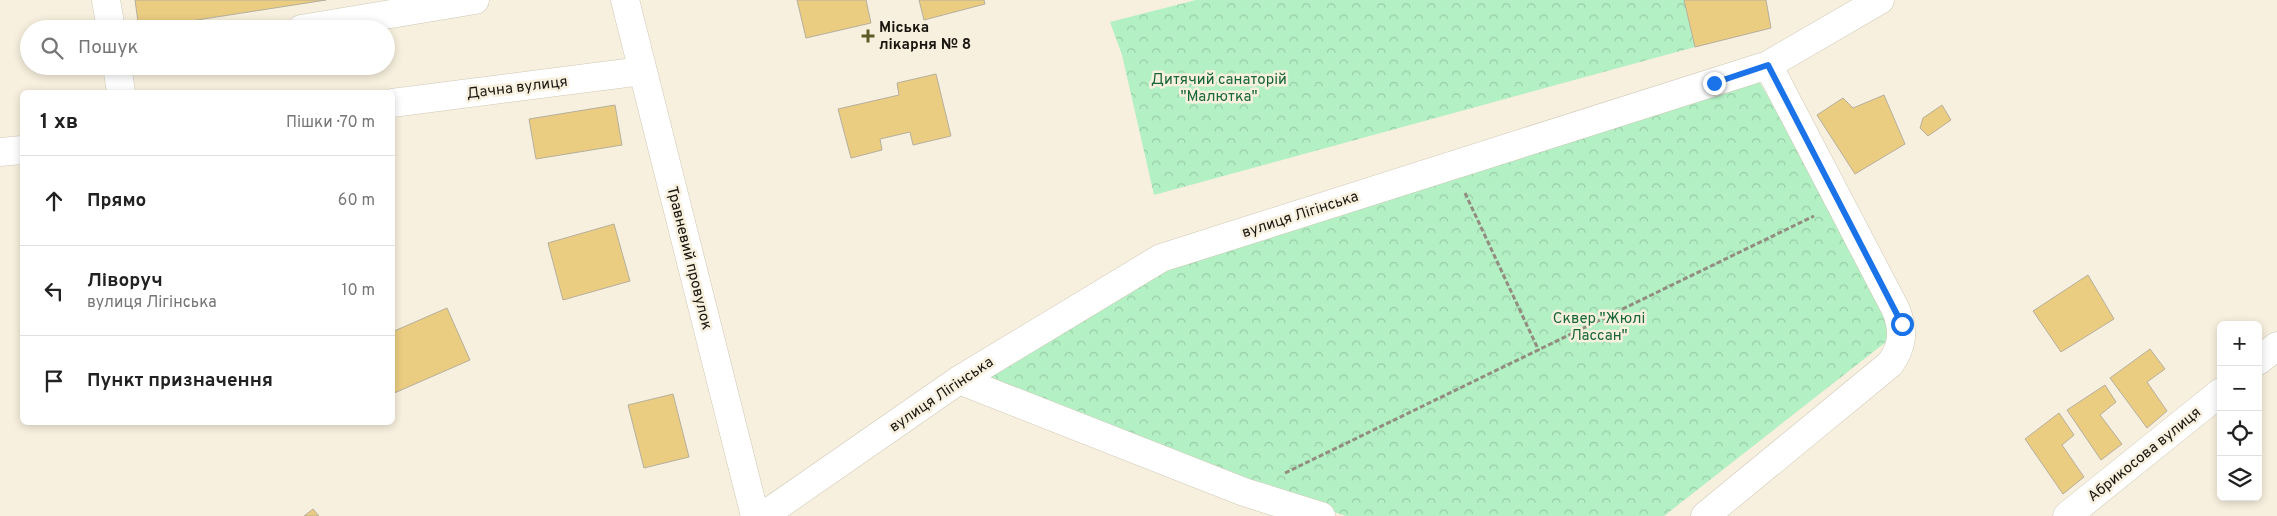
<!DOCTYPE html>
<html lang="uk">
<head>
<meta charset="utf-8">
<style>
  :root { --surface:#fff; --page:#f2f2f2; --text:#222; --muted:#767676; --line:#e0e0e0 }
  body { margin:0; font-family:Overpass,sans-serif; background:var(--page); color:var(--text) }
  .controls { position:absolute; right:15px; bottom:15px; display:grid; overflow:hidden; border-radius:8px; box-shadow:0 2px 8px #0003 }
  .controls button { width:45px; height:45px; display:grid; place-items:center; padding:0; border:0; border-bottom:1px solid var(--line); background:var(--surface); color:var(--text); font:25px sans-serif }
  .stop { position:absolute; width:15px; height:15px; margin:-11px; border:4px solid #1a73e8; border-radius:50%; background:#fff }
  .stop.end { background:#1a73e8; border-color:#fff; box-shadow:0 1px 5px #0008 }
  .list { margin:0; padding:0; list-style:none }
  h2 { display:flex; justify-content:space-between; align-items:center; height:65px; margin:0; padding:0 20px; font-size:21px }
  h2 small { font-size:16px; font-weight:400; color:var(--muted) }
  .list li { display:grid; grid-template-columns:32px 1fr auto; gap:15px; align-items:center; box-sizing:border-box; height:90px; padding:0 20px; border-top:1px solid var(--line) }
  .list b { display:block; font-size:19px; white-space:nowrap }
  .list p { margin:0; font-size:16px; white-space:nowrap; color:var(--muted) }
  .list em { font-size:16px; font-style:normal; color:var(--muted) }
  .icon { flex:none; width:28px; height:28px; fill:none; stroke:currentColor; stroke-width:2; stroke-linecap:round; stroke-linejoin:round }
  .map { position:relative; flex:none; width:2277px; height:516px; overflow:hidden }
  .search { position:absolute; background:var(--surface); box-shadow:0 2px 8px #0003; left:20px; top:20px; width:375px; height:55px; display:flex; align-items:center; gap:12px; box-sizing:border-box; padding:0 18px; border-radius:28px; color:var(--muted); font-size:19px }
  .panel { position:absolute; background:var(--surface); box-shadow:0 2px 8px #0003; left:20px; top:90px; width:375px; height:335px; border-radius:8px }
  .map>svg:first-child { display:block }
  .forest { fill:url(#forest-crowns) }
  .building { fill:#ebcd81; stroke:#b6af9e }
  .lines { fill:none; stroke-linecap:round; stroke-linejoin:round }
  .minor-casing { stroke:#cfc8b6; stroke-width:29 }
  .path { stroke:#938d80; stroke-width:3; stroke-dasharray:5 2.5; stroke-linecap:butt }
  .minor { stroke:#fff; stroke-width:28 }
  .route { stroke:#1a73e8; stroke-width:6 }
  .poi-dot { fill:#5c5a27; stroke:#f8f0de; stroke-width:2 }
  .labels { text-anchor:middle; stroke-width:5; stroke-linejoin:round; paint-order:stroke }
  .poi-label { font-size:15px; font-weight:bold; fill:#191610; stroke:#f8f0de; text-anchor:start }
  .park-label { font-size:15px; fill:#176739; stroke:#f8f0de }
  .street-label { font-size:15px; fill:#191610; stroke:#f8f0de }
</style>
</head>
<body>
<div class="map">
<svg width="2277" height="516" viewBox="0 0 2277 516">
  <defs>
    <pattern id="forest-crowns" width="20" height="18" patternUnits="userSpaceOnUse" patternTransform="scale(1.25)"><rect width="20" height="18" fill="#b3f0c4"/><path d="M2 6a3 3 0 1 1 6 0M12 15a3 3 0 1 1 6 0" fill="none" stroke="#99cda7"/></pattern>
  </defs>
  <rect width="100%" height="100%" fill="#f8f0de"/>
  <path class="forest" d="M 1196,0 L 1684,0 L 1695,47 L 1154,195 L 1122,55 L 1110,22 Z
    M 1757,78 L 1905,327 L 1664,516 L 1346,516 L 963,385 L 1164,265 Z"/>
  <path class="building" d="M 135,0 L 326,0 L 139,29 Z
    M 797,0 L 866,0 L 871,23 L 806,38 Z
    M 919,0 L 984,0 L 985,4 L 924,20 Z
    M 1684,0 L 1766,0 L 1771,28 L 1695,47 Z
    M 936,74 L 951,136 L 913,145 L 910,132 L 880,139 L 882,150 L 851,158 L 838,109 L 899,95 L 897,83 Z
    M 1884,95 L 1905,144 L 1855,174 L 1817,115 L 1843,98 L 1853,108 Z
    M 615,105 L 622,145 L 536,159 L 529,119 Z
    M 1942,105 L 1951,120 L 1928,136 L 1920,128 L 1923,118 Z
    M 614,224 L 630,281 L 563,300 L 548,243 Z
    M 2088,275 L 2114,319 L 2061,352 L 2033,311 Z
    M 447,308 L 470,360 L 392,394 L 392,332 Z
    M 2150,349 L 2165,369 L 2147,382 L 2167,411 L 2147,428 L 2110,378 Z
    M 2105,385 L 2116,402 L 2100,415 L 2122,444 L 2101,460 L 2067,410 Z
    M 673,394 L 689,457 L 644,468 L 628,405 Z
    M 2059,413 L 2074,435 L 2062,445 L 2084,477 L 2063,494 L 2025,439 Z
    M 313,509 L 319,516 L 304,516 Z"/>
  <g class="lines">
    <defs>
      <path id="minor" d="M 106,0 L 111,29
        M 625,0 L 755,516
        M 301,29 L 475,0
        M 117,66 L 121,92
        M 392,103 L 642,71
        M 0,152 L 22,150
        M 2258,361 L 2277,346
        M 959,380 L 1244,492 L 1321,516
        M 763,516 L 959,380 L 1161,258 L 1768,65 L 1880,0
        M 1705,516 L 1890,364 C 1903,346 1904,331 1896,310 L 1768,65
        M 2067,516 L 2221,392"/>
    </defs>
    <use href="#minor" class="minor-casing"/>
    <path class="path" d="M 1465,193 L 1539,351
      M 1285,473 L 1814,216"/>
    <use href="#minor" class="minor"/>
  </g>
  <g class="lines">
    <path class="route" d="M 1714,83 L 1768,65 L 1902,324"/>
  </g>
  <path class="poi-dot" d="M865.5 28.5h5v5h5v5h-5v5h-5v-5h-5v-5h5z"/>
  <g class="labels">
    <g class="poi-label">
      <text x="879" y="32">Міська<tspan x="879" dy="17">лікарня № 8</tspan></text>
    </g>
    <g class="park-label">
      <text x="1219" y="84">Дитячий санаторій<tspan x="1219" dy="17">"Малютка"</tspan></text>
      <text x="1599" y="323">Сквер "Жюлі<tspan x="1599" dy="17">Лассан"</tspan></text>
    </g>
    <g class="street-label">
      <text transform="translate(517 87) rotate(-7)" y="5">Дачна вулиця</text>
      <text transform="translate(1300 214) rotate(-18)" y="5">вулиця Лігінська</text>
      <text transform="translate(690 258) rotate(76)" y="5">Травневий провулок</text>
      <text transform="translate(941 394) rotate(-34)" y="5">вулиця Лігінська</text>
      <text transform="translate(2144 454) rotate(-39)" y="5">Абрикосова вулиця</text>
    </g>
  </g>
</svg>
<div class="controls">
<button>+</button>
<button>−</button>
<button><svg class="icon" aria-label="locate" viewBox="0 0 24 24"><circle cx="12" cy="12" r="6"/><path d="M12 2v4M12 18v4M2 12h4M18 12h4"/></svg></button>
<button><svg class="icon" aria-label="layers" viewBox="0 0 24 24"><path d="M12 4l9 5-9 5-9-5zM3 14l9 5 9-5"/></svg></button>
</div>
<div class="stop" style="left:1902px;top:324px"></div>
<div class="stop end" style="left:1714px;top:83px"></div>
<div class="search"><svg class="icon" aria-label="search" viewBox="0 0 24 24"><circle cx="10" cy="10" r="6"/><path d="M15 15l6 6"/></svg>Пошук</div>
<section class="panel">
<h2>1 хв<small>Пішки · 70 m</small></h2>
<ul class="list">
<li><svg class="icon" aria-label="ahead" viewBox="0 0 24 24"><path d="M12 20V5M6 11l6-6 6 6"/></svg><div><b>Прямо</b></div><em>60 m</em></li>
<li><svg class="icon" aria-label="left" viewBox="0 0 24 24"><path d="M17 20v-9H6M10 6l-5 5 5 5"/></svg><div><b>Ліворуч</b><p>вулиця Лігінська</p></div><em>10 m</em></li>
<li><svg class="icon" aria-label="arrive" viewBox="0 0 24 24"><path d="M6 21V4h12l-3 4 3 4H6"/></svg><div><b>Пункт призначення</b></div></li>
</ul>
</section>
</div>
</body>
</html>
